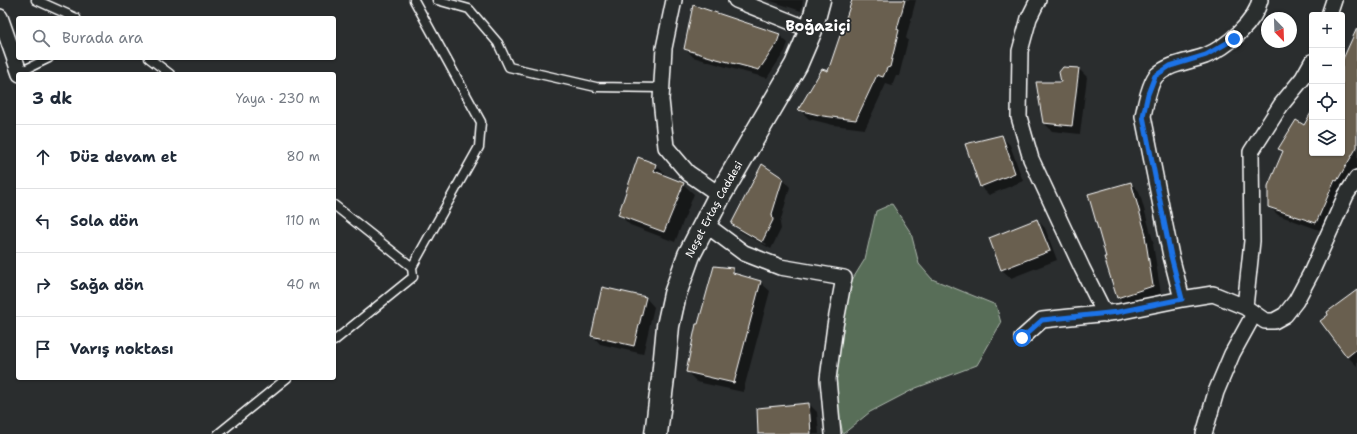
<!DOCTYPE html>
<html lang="tr">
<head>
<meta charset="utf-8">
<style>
  :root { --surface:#fff; --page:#f2f2f3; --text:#1f2937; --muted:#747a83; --line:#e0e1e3 }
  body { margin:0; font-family:"Shantell Sans",sans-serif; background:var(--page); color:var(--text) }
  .controls { position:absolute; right:12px; top:12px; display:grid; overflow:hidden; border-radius:4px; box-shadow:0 1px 3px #0004 }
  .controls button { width:36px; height:36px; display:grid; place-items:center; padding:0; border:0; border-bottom:1px solid var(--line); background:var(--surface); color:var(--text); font:20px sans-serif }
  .compass { position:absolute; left:1261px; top:12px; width:36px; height:36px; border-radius:50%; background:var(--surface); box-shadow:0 1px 3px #0004; rotate:157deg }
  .stop { position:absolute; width:12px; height:12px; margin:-9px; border:3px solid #1a73e8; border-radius:50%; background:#fff }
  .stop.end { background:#1a73e8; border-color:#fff; box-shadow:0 1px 4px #0008 }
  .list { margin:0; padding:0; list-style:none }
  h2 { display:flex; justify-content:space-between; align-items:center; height:52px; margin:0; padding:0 16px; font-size:17px }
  h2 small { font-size:13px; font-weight:400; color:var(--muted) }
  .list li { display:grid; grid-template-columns:26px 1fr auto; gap:12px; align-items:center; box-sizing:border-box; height:64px; padding:0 16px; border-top:1px solid var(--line) }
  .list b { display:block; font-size:15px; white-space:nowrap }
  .list em { font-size:13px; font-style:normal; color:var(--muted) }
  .icon { flex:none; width:22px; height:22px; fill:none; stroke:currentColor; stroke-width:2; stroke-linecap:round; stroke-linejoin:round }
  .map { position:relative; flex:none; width:1357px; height:434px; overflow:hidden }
  .search { position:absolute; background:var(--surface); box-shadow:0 1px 3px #0004; left:16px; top:16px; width:320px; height:44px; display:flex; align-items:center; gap:10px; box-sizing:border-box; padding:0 14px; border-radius:4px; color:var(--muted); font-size:15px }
  .panel { position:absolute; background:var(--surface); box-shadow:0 1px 3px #0004; left:16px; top:72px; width:320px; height:308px; border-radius:4px }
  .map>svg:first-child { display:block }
  .green { fill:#586e59; stroke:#acb6ac }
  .shadow { fill:#0007; fill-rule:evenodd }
  .building { fill:#695f50; stroke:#fff }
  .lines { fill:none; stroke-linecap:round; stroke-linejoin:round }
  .service-casing { stroke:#fff; stroke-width:11 }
  .minor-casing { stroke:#fff; stroke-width:18 }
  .secondary-casing { stroke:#fff; stroke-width:25 }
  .service { stroke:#2a2d2e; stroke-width:8 }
  .minor { stroke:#2a2d2e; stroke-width:15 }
  .secondary { stroke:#2a2d2e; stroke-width:22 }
  .route { stroke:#1a73e8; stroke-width:5 }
  .labels { text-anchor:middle; stroke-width:3.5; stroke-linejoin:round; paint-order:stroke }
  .street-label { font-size:11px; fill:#fff; stroke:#2a2d2e }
  .district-label { font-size:15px; font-weight:bold; fill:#fff; stroke:#2a2d2e }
</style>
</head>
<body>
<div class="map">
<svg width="1357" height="434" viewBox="0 0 1357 434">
  <rect width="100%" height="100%" fill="#2a2d2e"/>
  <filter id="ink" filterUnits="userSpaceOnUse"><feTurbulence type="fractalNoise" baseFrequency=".025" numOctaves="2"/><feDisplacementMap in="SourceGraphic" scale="8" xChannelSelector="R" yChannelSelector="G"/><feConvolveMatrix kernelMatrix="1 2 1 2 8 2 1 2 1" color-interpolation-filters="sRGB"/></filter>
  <g filter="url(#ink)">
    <path class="green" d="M 892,204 L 911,233 L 919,264 L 932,279 L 996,305 L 1001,323 L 977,365 L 916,388 L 870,412 L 843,434 L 833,387 L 849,285 L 865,259 L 876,211 Z"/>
    <path class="shadow" d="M 768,0 L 803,0 L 801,11 Z
      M 851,0 L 916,0 L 906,38 L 908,40 L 899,76 L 896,76 L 892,86 L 886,84 L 865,129 L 833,125 L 809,119 L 800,110 L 829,72 L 851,6 L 850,5 Z
      M 1357,30 L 1357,171 L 1325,232 L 1278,215 L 1269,206 L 1283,153 L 1280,149 L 1304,126 L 1312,113 L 1312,153 L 1342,153 L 1342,64 Z
      M 779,35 L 788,43 L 785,51 L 767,78 L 726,67 L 693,57 L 685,48 Z
      M 1064,68 L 1079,69 L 1087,77 L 1080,134 L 1052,131 L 1044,123 L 1062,83 Z
      M 1002,137 L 1010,145 L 1023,181 L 989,195 L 980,186 Z
      M 656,165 L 666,175 L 666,177 L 683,184 L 694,194 L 675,242 L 630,225 L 619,214 Z
      M 782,179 L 790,187 L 780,223 L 781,229 L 771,249 L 741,232 L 732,223 ZM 741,228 L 767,244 L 766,245 L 741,230 Z
      M 1131,183 L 1139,191 L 1154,244 L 1153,244 L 1161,294 L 1126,305 L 1117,297 L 1107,257 Z
      M 1037,220 L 1045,228 L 1057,260 L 1011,278 L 1002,270 L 990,238 Z
      M 732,269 L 739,276 L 760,282 L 770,291 L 743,392 L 697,382 L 687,372 L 699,325 Z
      M 1357,292 L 1357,366 L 1347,356 Z
      M 646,298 L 654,307 L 643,354 L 600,344 L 592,335 Z
      M 809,404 L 817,412 L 819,434 L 759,434 Z"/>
    <path class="building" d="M 852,0 L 905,0 L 897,29 L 899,30 L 890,67 L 887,68 L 883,77 L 877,75 L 856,120 L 823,116 L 798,110 L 822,69 L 828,71 Z
      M 693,5 L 780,34 L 777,43 L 759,70 L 717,59 L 684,49 Z
      M 1357,28 L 1357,147 L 1337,181 L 1335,180 L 1316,223 L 1268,207 L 1268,186 L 1283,151 L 1278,149 L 1296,120 L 1304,125 L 1312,111 L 1312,153 L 1342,153 L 1342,61 Z
      M 1063,67 L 1079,68 L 1072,126 L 1043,123 L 1036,82 L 1061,82 L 1059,72 Z
      M 1002,135 L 1015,173 L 980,187 L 965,144 Z
      M 638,157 L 656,164 L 654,171 L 684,183 L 664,232 L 618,215 Z
      M 762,164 L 783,178 L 772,214 L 773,220 L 762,242 L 731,224 Z
      M 1131,182 L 1146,235 L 1145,236 L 1153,286 L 1117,298 L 1104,257 L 1106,257 L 1088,194 Z
      M 1037,219 L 1050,251 L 1001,270 L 989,238 Z
      M 714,266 L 733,268 L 733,273 L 761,281 L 734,383 L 686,372 L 696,324 L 698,324 Z
      M 602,287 L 646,297 L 634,346 L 591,336 Z
      M 1357,290 L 1357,349 L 1347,357 L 1320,321 L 1328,315 L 1327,312 Z
      M 809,403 L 811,434 L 758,434 L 757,408 Z"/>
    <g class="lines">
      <defs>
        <path id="service" d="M 36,0 L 76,18
          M 437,0 L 469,9 L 498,43 L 509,67 L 596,87 L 662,88
          M 149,58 L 170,74
          M 20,72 L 49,58
          M 334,205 L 412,267
          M 334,341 L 413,277 L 412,267 L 479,147 L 481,122 L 414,0
          M 218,434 L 287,378"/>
        <path id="minor" d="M 674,0 L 664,48 L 661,100 L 666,147 L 688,173 L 720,195
          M 736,0 L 811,30
          M 1038,0 L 1029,18 L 1020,51 L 1019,117 L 1031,159 L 1082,268 L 1105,314
          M 1329,15 L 1334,0
          M 0,17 L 20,74
          M 705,224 L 744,253 L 780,267 L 844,278 L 835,326 L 828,379 L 833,434
          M 1182,299 L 1171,256 L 1143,116 C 1145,106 1150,81 1157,75 C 1170,63 1189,62 1205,56 C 1227,47 1255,23 1260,0
          M 1245,307 L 1252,241 L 1251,152 L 1281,105 L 1303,78 L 1312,62
          M 1022,338 L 1042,320 L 1118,312 L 1182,299 L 1213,294 L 1245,307 L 1265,321 L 1274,321 L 1285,315 L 1296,301 L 1311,273 L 1346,195 L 1357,178
          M 1204,434 L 1216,392 L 1232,354 L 1254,314"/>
        <g id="secondary">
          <path id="s1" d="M 656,434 L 663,378 L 668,326 L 675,294 L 689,255 L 720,195 L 796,65 L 811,30 L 819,0"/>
        </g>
      </defs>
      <use href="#service" class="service-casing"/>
      <use href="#minor" class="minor-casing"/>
      <use href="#secondary" class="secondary-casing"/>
      <use href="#service" class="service"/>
      <use href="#minor" class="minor"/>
      <use href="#secondary" class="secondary"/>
    </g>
  </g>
  <g class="lines" filter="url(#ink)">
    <path class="route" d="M 1022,338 L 1042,320 L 1118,312 L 1182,299 L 1171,256 L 1143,116 L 1148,94 L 1155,76 L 1170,66 L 1206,55 L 1234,39"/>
  </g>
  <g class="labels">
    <g class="street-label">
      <text dy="4" stroke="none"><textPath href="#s1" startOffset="235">Neşet Ertaş Caddesi</textPath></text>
    </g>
    <g class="district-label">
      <text x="818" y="31">Boğaziçi</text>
    </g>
  </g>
</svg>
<div class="controls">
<button>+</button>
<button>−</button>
<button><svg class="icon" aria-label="locate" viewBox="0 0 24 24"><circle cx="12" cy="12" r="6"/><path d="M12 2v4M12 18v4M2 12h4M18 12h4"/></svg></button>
<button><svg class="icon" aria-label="layers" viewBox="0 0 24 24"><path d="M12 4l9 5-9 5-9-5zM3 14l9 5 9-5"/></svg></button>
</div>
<svg class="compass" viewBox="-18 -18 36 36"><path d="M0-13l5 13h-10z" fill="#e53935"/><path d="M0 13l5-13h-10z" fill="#747a83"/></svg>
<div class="stop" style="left:1022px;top:338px"></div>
<div class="stop end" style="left:1234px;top:39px"></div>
<div class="search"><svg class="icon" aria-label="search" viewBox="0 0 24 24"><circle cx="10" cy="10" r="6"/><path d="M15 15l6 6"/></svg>Burada ara</div>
<section class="panel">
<h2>3 dk<small>Yaya · 230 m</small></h2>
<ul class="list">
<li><svg class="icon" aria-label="ahead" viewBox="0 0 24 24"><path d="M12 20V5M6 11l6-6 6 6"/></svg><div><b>Düz devam et</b></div><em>80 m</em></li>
<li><svg class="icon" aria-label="left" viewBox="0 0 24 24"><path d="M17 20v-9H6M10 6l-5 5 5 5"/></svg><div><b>Sola dön</b></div><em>110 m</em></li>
<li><svg class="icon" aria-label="right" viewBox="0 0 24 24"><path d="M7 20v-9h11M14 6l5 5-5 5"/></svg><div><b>Sağa dön</b></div><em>40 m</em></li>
<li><svg class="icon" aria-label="arrive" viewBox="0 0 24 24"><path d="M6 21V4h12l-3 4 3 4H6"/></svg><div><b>Varış noktası</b></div></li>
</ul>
</section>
</div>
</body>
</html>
